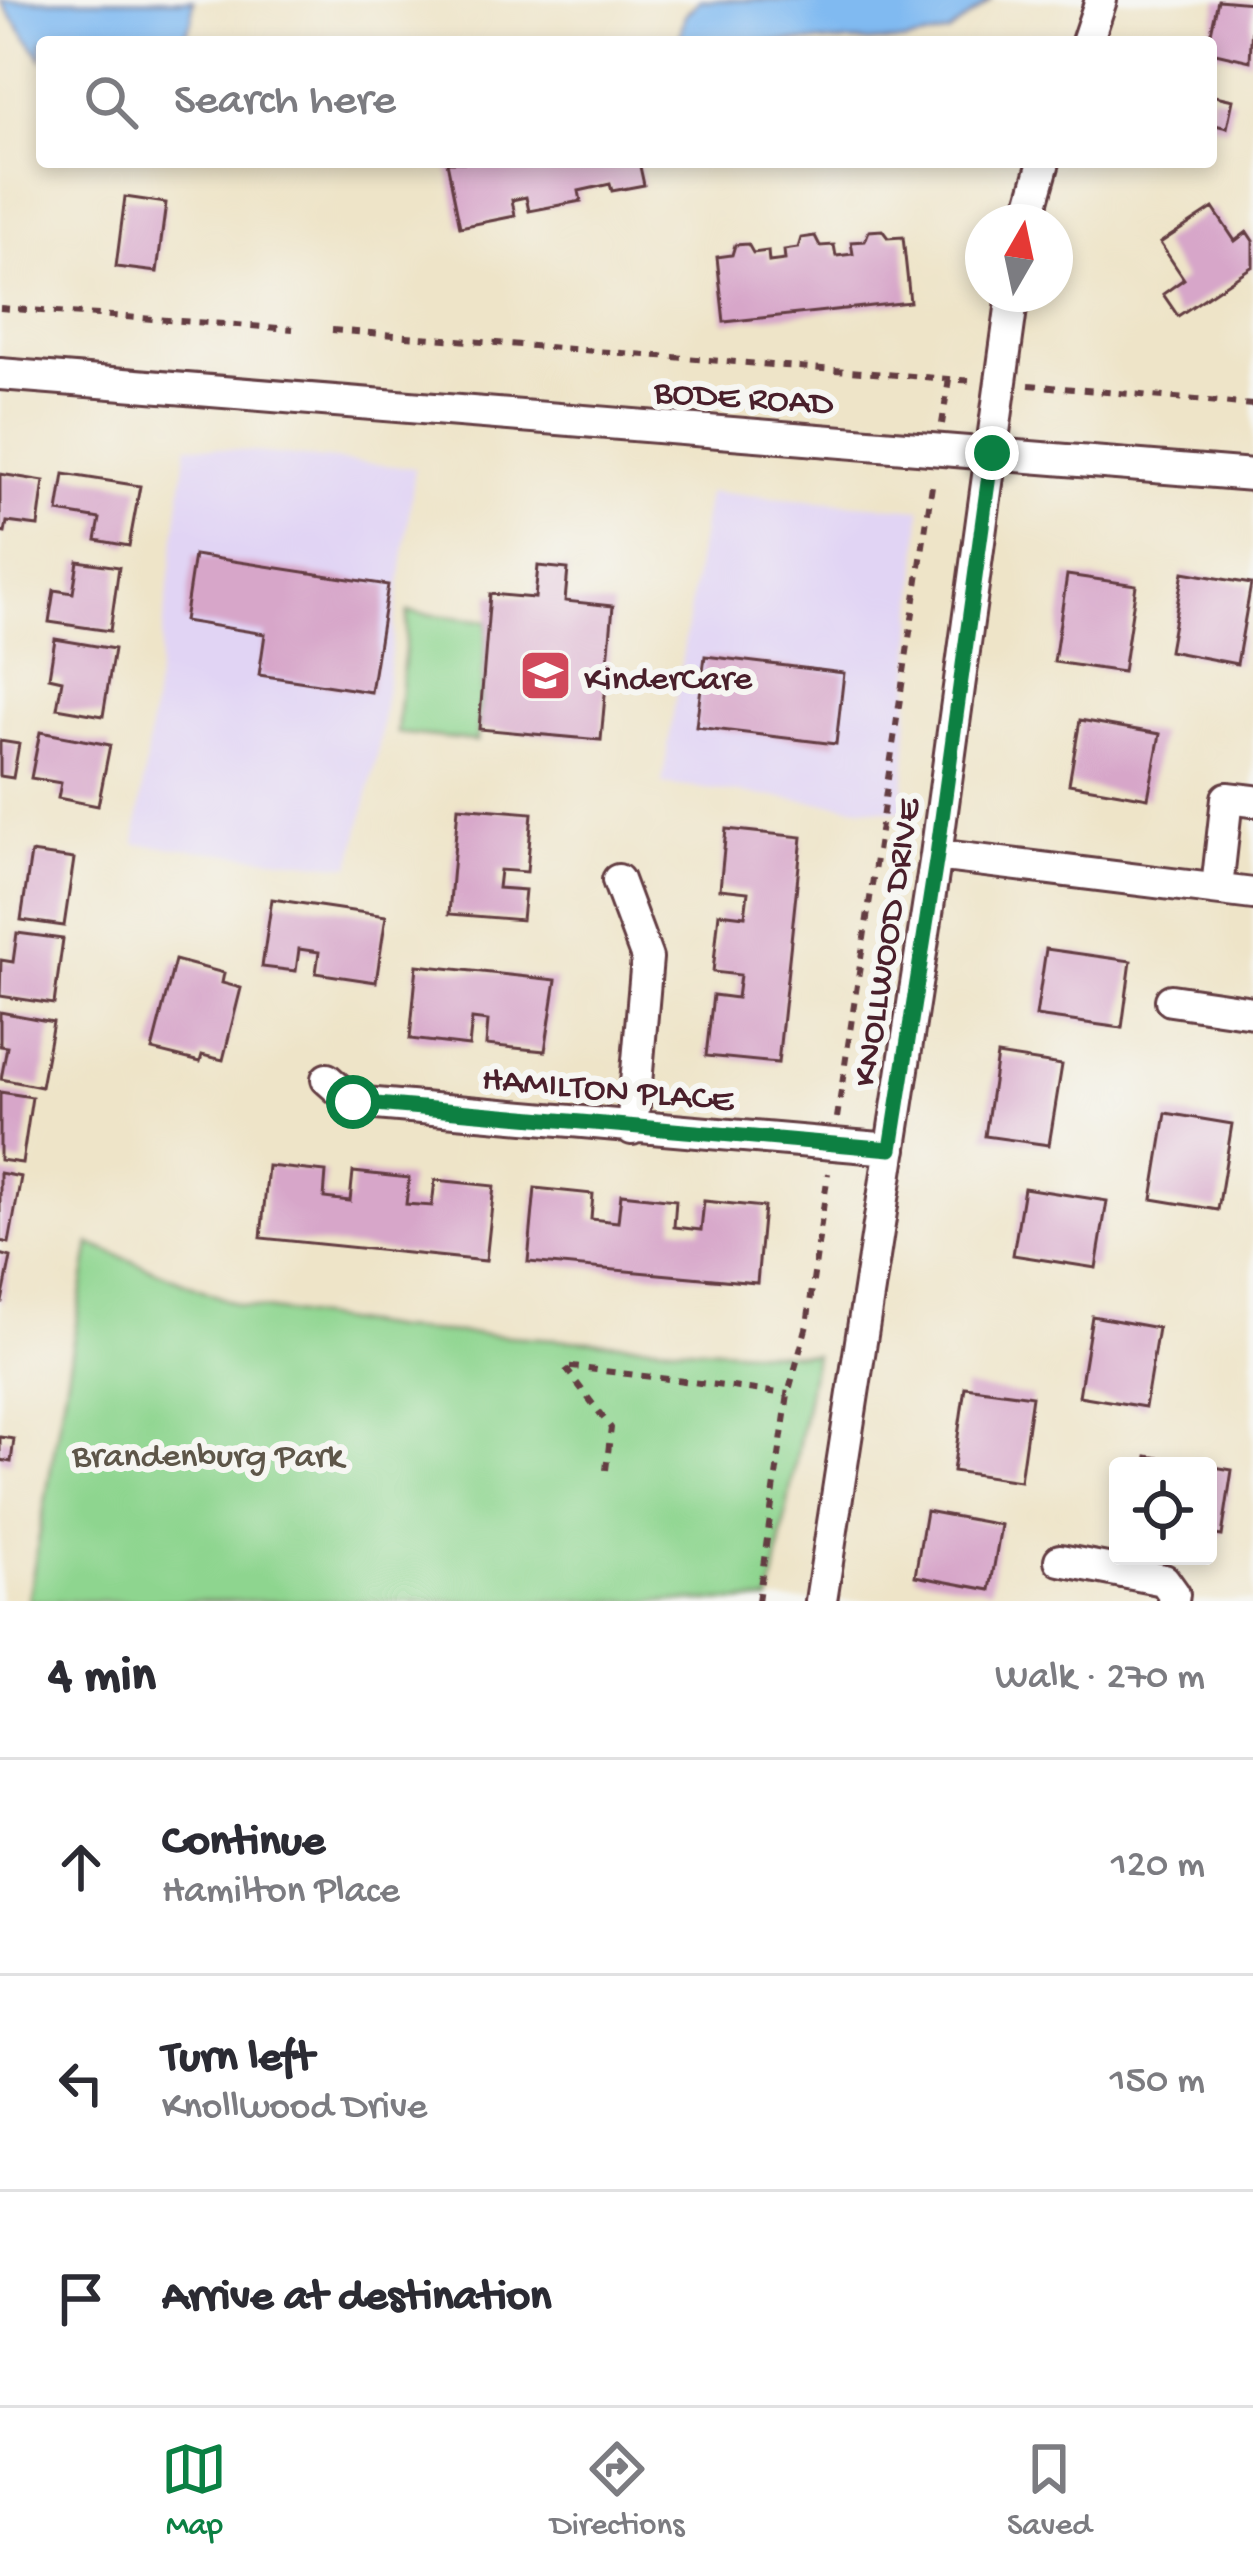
<!DOCTYPE html>
<html lang="en">
<head>
<meta charset="utf-8">
<style>
  :root { --surface:#fff; --page:#f7f7f7; --text:#2b2b33; --muted:#7c7c81; --line:#e1e1e2; --accent:#0b8043 }
  body { margin:0; font-family:"Gochi Hand",sans-serif; background:var(--page); color:var(--text) }
  .controls { position:absolute; right:36px; bottom:36px; display:grid; overflow:hidden; border-radius:12px; box-shadow:0 6px 18px #0003 }
  .controls button { width:108px; height:108px; display:grid; place-items:center; padding:0; border:0; border-bottom:3px solid var(--line); background:var(--surface); color:var(--text); font:60px sans-serif }
  .compass { position:absolute; left:965px; top:204px; width:108px; height:108px; border-radius:50%; background:var(--surface); box-shadow:0 6px 18px #0003; rotate:9deg }
  .stop { position:absolute; width:36px; height:36px; margin:-27px; border:9px solid #0b8043; border-radius:50%; background:#fff }
  .stop.end { background:#0b8043; border-color:#fff; box-shadow:0 3px 12px #0008 }
  .list { margin:0; padding:0; list-style:none }
  h2 { display:flex; justify-content:space-between; align-items:center; height:156px; margin:0; padding:0 48px; font-size:51px }
  h2 small { font-size:39px; font-weight:400; color:var(--muted) }
  .list li { display:grid; grid-template-columns:78px 1fr auto; gap:36px; align-items:center; box-sizing:border-box; height:216px; padding:0 48px; border-top:3px solid var(--line) }
  .list b { display:block; font-size:45px; white-space:nowrap }
  .list p { margin:0; font-size:39px; white-space:nowrap; color:var(--muted) }
  .list em { font-size:39px; font-style:normal; color:var(--muted) }
  .icon { flex:none; width:66px; height:66px; fill:none; stroke:currentColor; stroke-width:2; stroke-linecap:round; stroke-linejoin:round }
  .map { position:relative; flex:none; width:1253px; height:1601px; overflow:hidden }
  .search { position:absolute; background:var(--surface); box-shadow:0 6px 18px #0003; left:36px; right:36px; top:36px; height:132px; display:flex; align-items:center; gap:30px; box-sizing:border-box; padding:0 42px; border-radius:12px; color:var(--muted); font-size:45px }
  .sheet { height:804px; background:var(--surface) }
  nav { display:flex; justify-content:space-around; align-items:center; box-sizing:border-box; height:168px; border-top:3px solid var(--line); background:var(--surface); font-size:33px; color:var(--muted) }
  nav a { display:grid; justify-items:center; gap:6px }
  nav .on { color:var(--accent) }
  .map>svg:first-child { display:block }
  .built { fill:#e1d4f4 }
  .green { fill:#8ed58f; stroke:#6c7a5d; stroke-width:3 }
  .water { fill:#80baf1; stroke:#656c8e; stroke-width:3 }
  .building { fill:#d7a6c9 }
  .lines { fill:none; stroke-linecap:round; stroke-linejoin:round }
  .minor-casing { stroke:#633d43; stroke-width:36 }
  .path { stroke:#633d43; stroke-width:6; stroke-dasharray:9 9; stroke-linecap:butt }
  .minor { stroke:#fff; stroke-width:30 }
  .route { stroke:#0b8043; stroke-width:15 }
  .labels { text-anchor:middle; stroke-width:12; stroke-linejoin:round; paint-order:stroke }
  .street-label { font-size:36px; fill:#4a1f2b; stroke:#f6f6f2 }
  .poi-label { font-size:36px; fill:#4a1f2b; stroke:#f6f6f2; text-anchor:start }
  .park-label { font-size:36px; fill:#5e5649; stroke:#f6f6f2 }
</style>
</head>
<body>
<div class="map">
<svg width="1253" height="1601" viewBox="0 0 1253 1601">
  <rect width="100%" height="100%" fill="#f6f6f2"/>
  <filter id="ink" filterUnits="userSpaceOnUse"><feTurbulence type="fractalNoise" baseFrequency=".00833" numOctaves="2"/><feDisplacementMap in="SourceGraphic" scale="24" xChannelSelector="R" yChannelSelector="G"/><feConvolveMatrix kernelMatrix="1 2 1 2 8 2 1 2 1" color-interpolation-filters="sRGB"/></filter>
  <filter id="wash" filterUnits="userSpaceOnUse"><feTurbulence type="fractalNoise" baseFrequency=".004" numOctaves="4" result="noise"/><feDisplacementMap in="SourceGraphic" scale="48" xChannelSelector="R" yChannelSelector="G"/><feGaussianBlur stdDeviation="2.7" result="paint"/><feColorMatrix in="noise" values="0 0 0 0 0 0 0 0 0 0 0 0 0 0 0 0 0 1.4 0 .05"/><feComposite in="paint" operator="in"/></filter>
  <g filter="url(#wash)">
    <rect width="100%" height="100%" fill="#eee4c8"/>
    <path class="built" d="M 187,445 L 415,468 L 378,752 L 351,866 L 135,844 Z
      M 708,492 L 921,509 L 903,812 L 662,784 Z"/>
    <path class="green" d="M 408,612 L 488,621 L 477,741 L 397,733 Z
      M 90,1244 L 239,1305 L 395,1329 L 815,1355 L 770,1601 L 28,1601 Z"/>
    <path class="water" d="M 0,0 L 193,0 L 192,19 L 183,42 L 42,42 L 42,59 Z
      M 700,0 L 991,0 L 949,33 L 905,42 L 679,42 L 685,15 Z"/>
    <g id="blocks">
      <path class="building" d="M 1218,0 L 1253,3 L 1250,61 L 1211,52 L 1209,42 Z
        M 1211,95 L 1233,100 L 1227,128 L 1211,124 Z
        M 447,162 L 639,162 L 644,185 L 612,191 L 610,184 L 579,191 L 581,201 L 529,211 L 526,197 L 512,200 L 515,216 L 460,227 Z
        M 125,197 L 166,203 L 157,272 L 116,267 Z
        M 1213,208 L 1235,241 L 1247,232 L 1253,241 L 1253,266 L 1178,316 L 1163,294 L 1184,279 L 1160,243 Z
        M 882,230 L 888,238 L 903,237 L 910,302 L 724,322 L 717,257 L 732,255 L 735,245 L 748,244 L 753,253 L 768,251 L 769,262 L 785,260 L 784,250 L 798,248 L 801,238 L 815,236 L 820,246 L 834,245 L 836,256 L 853,254 L 851,242 L 865,241 L 869,231 Z
        M 0,474 L 44,481 L 38,526 L 7,522 L 5,533 L 0,532 Z
        M 64,474 L 140,486 L 129,546 L 96,540 L 100,519 L 58,512 Z
        M 194,555 L 388,585 L 371,692 L 259,675 L 265,634 L 184,621 Z
        M 78,561 L 119,567 L 110,631 L 49,622 L 54,590 L 73,593 Z
        M 538,566 L 568,569 L 565,601 L 613,606 L 601,740 L 479,729 L 490,594 L 535,598 Z
        M 1183,572 L 1251,584 L 1237,664 L 1169,651 Z
        M 1067,575 L 1136,585 L 1123,672 L 1054,662 Z
        M 55,639 L 114,649 L 103,716 L 57,708 L 62,680 L 49,677 Z
        M 705,656 L 844,673 L 836,744 L 696,727 Z
        M 1080,720 L 1160,734 L 1148,798 L 1069,784 Z
        M 40,732 L 110,745 L 98,806 L 58,798 L 61,783 L 31,778 Z
        M 0,741 L 19,744 L 13,778 L 0,776 Z
        M 458,807 L 532,813 L 527,872 L 500,870 L 498,888 L 525,890 L 522,920 L 449,914 Z
        M 726,829 L 802,837 L 778,1063 L 706,1056 L 713,995 L 737,998 L 740,975 L 713,972 L 719,913 L 745,916 L 748,892 L 720,889 Z
        M 31,853 L 74,859 L 64,926 L 21,920 Z
        M 272,899 L 386,916 L 376,982 L 316,973 L 319,952 L 299,949 L 296,971 L 262,967 Z
        M 17,933 L 63,939 L 54,1004 L 0,996 L 1,960 L 13,962 Z
        M 1046,949 L 1131,961 L 1122,1028 L 1036,1016 Z
        M 175,960 L 224,973 L 222,983 L 241,988 L 223,1060 L 202,1055 L 200,1062 L 152,1050 Z
        M 417,965 L 556,980 L 545,1051 L 486,1045 L 488,1021 L 472,1019 L 469,1046 L 410,1039 Z
        M 0,1012 L 53,1022 L 41,1087 L 1,1079 L 7,1047 L 0,1046 Z
        M 997,1055 L 1062,1065 L 1049,1145 L 985,1136 Z
        M 0,1092 L 32,1097 L 22,1163 L 0,1160 Z
        M 1166,1113 L 1232,1124 L 1218,1210 L 1152,1199 Z
        M 268,1166 L 326,1172 L 324,1198 L 350,1201 L 353,1172 L 409,1178 L 406,1204 L 432,1206 L 435,1180 L 494,1186 L 486,1261 L 261,1238 Z
        M 0,1173 L 21,1177 L 9,1243 L 0,1241 Z
        M 535,1188 L 593,1194 L 591,1219 L 618,1222 L 621,1194 L 676,1200 L 674,1227 L 701,1230 L 704,1201 L 764,1207 L 757,1283 L 528,1262 Z
        M 1024,1188 L 1107,1201 L 1096,1268 L 1013,1255 Z
        M 0,1254 L 11,1257 L 2,1302 L 0,1302 Z
        M 1092,1316 L 1158,1328 L 1145,1407 L 1079,1396 Z
        M 965,1387 L 1032,1396 L 1020,1481 L 953,1471 Z
        M 0,1437 L 14,1439 L 11,1462 L 0,1460 Z
        M 1147,1456 L 1192,1463 L 1191,1466 L 1145,1466 Z
        M 1208,1466 L 1232,1470 L 1222,1536 L 1208,1534 Z
        M 926,1511 L 1001,1525 L 990,1590 L 915,1576 Z"/>
    </g>
  </g>
  <g filter="url(#ink)">
    <use href="#blocks" fill-opacity="0" stroke="#633d43" stroke-width="3"/>
    <g class="lines">
      <defs>
        <path id="minor" d="M 1087,42 L 1101,0
          M 1027,222 L 1044,162
          M 0,374 L 1253,475
          M 936,855 L 1253,894
          M 618,880 L 647,958 L 632,1129
          M 1217,888 L 1227,798 L 1253,801
          M 1171,1000 L 1253,1012
          M 327,1079 L 353,1102 L 891,1149
          M 1060,1560 L 1164,1580 L 1174,1594 L 1173,1601
          M 821,1601 L 936,855 L 1013,294"/>
      </defs>
      <use href="#minor" class="minor-casing"/>
      <path class="path" d="M 0,308 L 293,329
        M 332,330 L 974,381
        M 1029,385 L 1253,405
        M 942,424 L 949,379
        M 837,1118 L 933,479
        M 606,1470 L 611,1428 L 564,1366 L 788,1394
        M 758,1601 L 788,1394 L 807,1325 L 828,1173"/>
      <use href="#minor" class="minor"/>
    </g>
  </g>
  <g class="lines" filter="url(#ink)">
    <path class="route" d="M 353,1102 L 891,1149 L 937,855 L 992,453"/>
  </g>
  <defs>
    <symbol id="school-square" viewBox="-11 -11 22 22"><rect x="-9" y="-9" width="18" height="18" rx="4" fill="#d1495b" stroke="#f6f6f2"/><path d="M0-5L7-2L0 1L-7-2ZM-4 1L0 2.5L4 1V4Q0 6-4 4Z" fill="#fff"/></symbol>
  </defs>
  <g fill-rule="evenodd">
    <use href="#school-square" x="516" y="646" width="59" height="59"/>
  </g>
  <g class="labels">
    <g class="street-label">
      <text transform="translate(744 394) rotate(4)" y="13">BODE ROAD</text>
      <text transform="translate(883 942) rotate(-81)" y="13">KNOLLWOOD DRIVE</text>
      <text transform="translate(608 1086) rotate(5)" y="13">HAMILTON PLACE</text>
    </g>
    <g class="poi-label">
      <text x="584" y="688">KinderCare</text>
    </g>
    <g class="park-label">
      <text x="208" y="1465">Brandenburg Park</text>
    </g>
  </g>
</svg>
<div class="controls">
<button><svg class="icon" aria-label="locate" viewBox="0 0 24 24"><circle cx="12" cy="12" r="6"/><path d="M12 2v4M12 18v4M2 12h4M18 12h4"/></svg></button>
</div>
<svg class="compass" viewBox="-18 -18 36 36"><path d="M0-13l5 13h-10z" fill="#e53935"/><path d="M0 13l5-13h-10z" fill="#7c7c81"/></svg>
<div class="stop" style="left:353px;top:1102px"></div>
<div class="stop end" style="left:992px;top:453px"></div>
<div class="search"><svg class="icon" aria-label="search" viewBox="0 0 24 24"><circle cx="10" cy="10" r="6"/><path d="M15 15l6 6"/></svg>Search here</div>
</div>
<section class="sheet">
<h2>4 min<small>Walk · 270 m</small></h2>
<ul class="list">
<li><svg class="icon" aria-label="ahead" viewBox="0 0 24 24"><path d="M12 20V5M6 11l6-6 6 6"/></svg><div><b>Continue</b><p>Hamilton Place</p></div><em>120 m</em></li>
<li><svg class="icon" aria-label="left" viewBox="0 0 24 24"><path d="M17 20v-9H6M10 6l-5 5 5 5"/></svg><div><b>Turn left</b><p>Knollwood Drive</p></div><em>150 m</em></li>
<li><svg class="icon" aria-label="arrive" viewBox="0 0 24 24"><path d="M6 21V4h12l-3 4 3 4H6"/></svg><div><b>Arrive at destination</b></div></li>
</ul>
</section>
<nav>
<a class="on"><svg class="icon" aria-label="map" viewBox="0 0 24 24"><path d="M3 6l6-2 6 2 6-2v14l-6 2-6-2-6 2zM9 4v14M15 6v14"/></svg>Map</a>
<a><svg class="icon" aria-label="directions" viewBox="0 0 24 24"><path d="M12 3l9 9-9 9-9-9zM9 14v-3h6M13 9l2 2-2 2"/></svg>Directions</a>
<a><svg class="icon" aria-label="saved" viewBox="0 0 24 24"><path d="M7 4h10v16l-5-4-5 4z"/></svg>Saved</a>
</nav>
</body>
</html>
